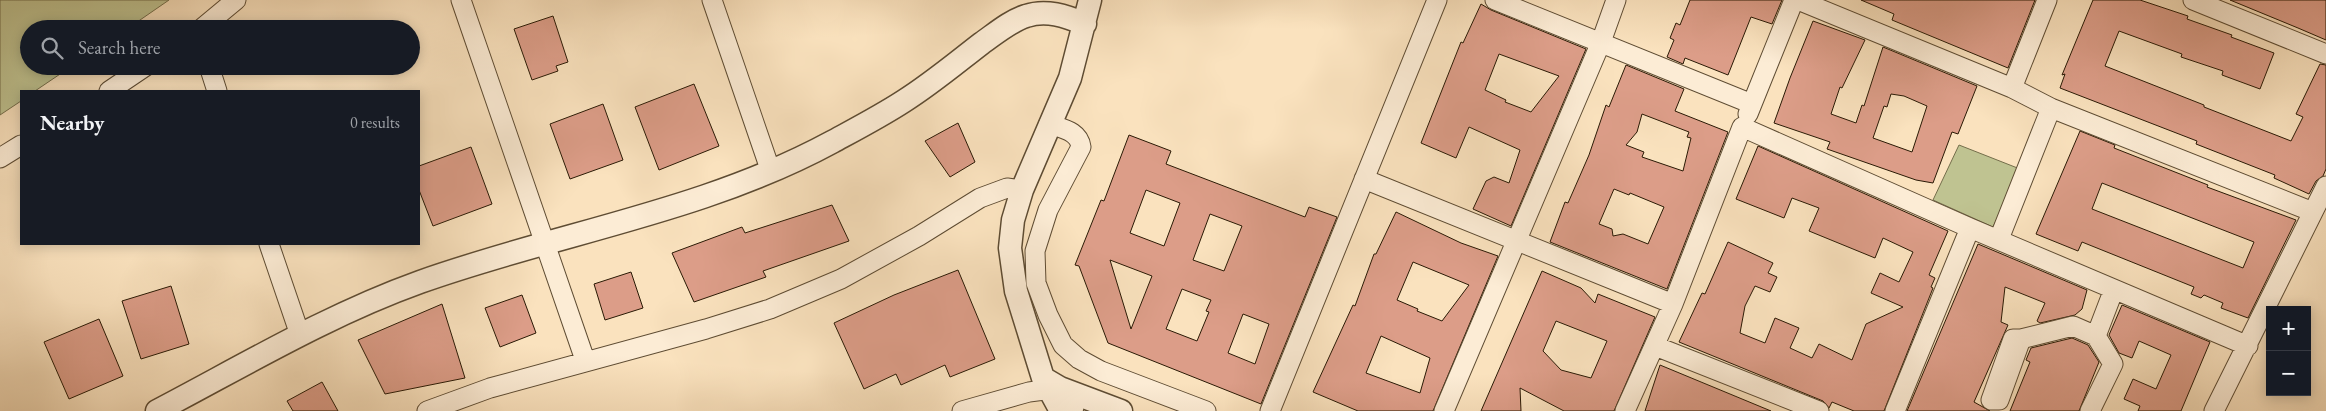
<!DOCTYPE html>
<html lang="en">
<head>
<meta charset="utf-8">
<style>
  :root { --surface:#171b24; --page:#20242c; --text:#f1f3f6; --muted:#9ea1a6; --line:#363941 }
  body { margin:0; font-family:"EB Garamond",serif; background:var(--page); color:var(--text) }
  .controls { position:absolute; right:15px; bottom:15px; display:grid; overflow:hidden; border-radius:0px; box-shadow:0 2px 12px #0003 }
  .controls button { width:45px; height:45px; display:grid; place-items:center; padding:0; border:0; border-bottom:1px solid var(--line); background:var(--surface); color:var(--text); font:25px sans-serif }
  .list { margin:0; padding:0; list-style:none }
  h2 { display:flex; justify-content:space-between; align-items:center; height:65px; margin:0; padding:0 20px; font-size:21px }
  h2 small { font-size:16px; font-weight:400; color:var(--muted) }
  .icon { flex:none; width:28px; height:28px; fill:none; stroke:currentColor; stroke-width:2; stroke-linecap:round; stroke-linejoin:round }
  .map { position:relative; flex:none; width:2326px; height:411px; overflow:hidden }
  .search { position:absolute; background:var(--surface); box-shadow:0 2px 12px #0003; left:20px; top:20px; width:400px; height:55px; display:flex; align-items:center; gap:12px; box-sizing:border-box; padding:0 18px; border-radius:28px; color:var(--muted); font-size:19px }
  .panel { position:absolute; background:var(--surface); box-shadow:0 2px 12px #0003; left:20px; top:90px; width:400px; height:155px; border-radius:0px }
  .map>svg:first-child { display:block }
  .green { fill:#bfc391; stroke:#746e4b }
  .building { fill:#dc9d88; stroke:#2a1a05; fill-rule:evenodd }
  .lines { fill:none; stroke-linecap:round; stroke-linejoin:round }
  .minor-casing { stroke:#5e4c33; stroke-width:21 }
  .tertiary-casing { stroke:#5e4c33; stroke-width:25 }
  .minor { stroke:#fcecd5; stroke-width:19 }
  .tertiary { stroke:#fcecd5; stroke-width:22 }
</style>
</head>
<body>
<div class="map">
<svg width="2326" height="411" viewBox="0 0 2326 411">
  <rect width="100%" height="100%" fill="#fae2be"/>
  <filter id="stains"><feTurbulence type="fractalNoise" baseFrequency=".004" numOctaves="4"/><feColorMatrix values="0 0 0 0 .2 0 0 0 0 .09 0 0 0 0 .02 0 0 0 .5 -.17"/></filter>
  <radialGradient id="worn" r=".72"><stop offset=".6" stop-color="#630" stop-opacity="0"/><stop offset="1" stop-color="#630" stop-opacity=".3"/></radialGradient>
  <path class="green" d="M 0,0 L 169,0 L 127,29 L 29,29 L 29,66 L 72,66 L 35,91 L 21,91 L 21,101 L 0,115 Z
    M 1959,145 L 2020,169 L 1993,227 L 1933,200 Z"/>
  <path class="building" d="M 1690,0 L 1782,0 L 1772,24 L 1751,17 L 1728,75 L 1685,58 L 1683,64 L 1667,57 L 1674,40 L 1670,38 L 1676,23 L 1680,25 Z
    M 1861,0 L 2035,0 L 2008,68 L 1892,20 L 1894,14 Z
    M 2093,0 L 2140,0 L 2188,16 L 2187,19 L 2232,35 L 2231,37 L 2274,53 L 2260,89 L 2222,75 L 2223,71 L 2181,57 L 2182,54 L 2119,31 L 2105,66 L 2204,105 L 2204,107 L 2291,141 L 2303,117 L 2296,114 L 2320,64 L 2326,65 L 2326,169 L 2323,176 L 2316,181 L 2309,194 L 2274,178 L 2275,175 L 2196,144 L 2197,141 L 2060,88 L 2065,74 L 2062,75 Z
    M 2230,0 L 2326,0 L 2326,40 L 2298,28 Z
    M 1481,4 L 1491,10 L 1586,49 L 1511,226 L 1473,209 L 1486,181 L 1494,177 L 1509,183 L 1520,150 L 1469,127 L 1456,158 L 1421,143 L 1461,42 L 1463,43 ZM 1499,54 L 1559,76 L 1531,112 L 1505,102 L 1506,100 L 1485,90 Z
    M 553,16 L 568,62 L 556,66 L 558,71 L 532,80 L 514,29 Z
    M 1813,21 L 1865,40 L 1842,88 L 1840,87 L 1831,114 L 1856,123 L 1862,105 L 1864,106 L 1883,47 L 1977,86 L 1958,134 L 1952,132 L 1933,183 L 1916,180 L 1827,149 L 1830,142 L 1774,123 L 1790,78 ZM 1891,94 L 1904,96 L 1927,106 L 1912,152 L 1873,138 L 1884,106 L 1887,107 Z
    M 1626,65 L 1684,89 L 1675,111 L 1728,132 L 1667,289 L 1550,242 L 1565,202 L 1568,203 L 1589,155 L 1606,105 L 1609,107 ZM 1642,114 L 1689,132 L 1687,137 L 1691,138 L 1683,171 L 1642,157 L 1644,152 L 1626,145 L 1637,132 ZM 1614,189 L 1629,195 L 1630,193 L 1664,207 L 1648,244 L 1623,234 L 1613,236 L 1612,229 L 1599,224 Z
    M 694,84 L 719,146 L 659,170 L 635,107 Z
    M 603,104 L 623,160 L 570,179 L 550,124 Z
    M 958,123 L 975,162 L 950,177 L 925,141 Z
    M 2080,131 L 2115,145 L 2114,148 L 2208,185 L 2207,187 L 2296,220 L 2248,318 L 2221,308 L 2223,303 L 2204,295 L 2201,298 L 2191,294 L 2194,287 L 2082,242 L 2078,251 L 2036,234 ZM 2102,183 L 2254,242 L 2243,268 L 2092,209 Z
    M 1129,135 L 1171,151 L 1166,164 L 1305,217 L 1309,207 L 1337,217 L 1261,404 L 1108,343 L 1079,266 L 1075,265 L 1101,200 L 1104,201 ZM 1146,190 L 1180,203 L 1164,246 L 1130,233 ZM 1210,214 L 1242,226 L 1224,271 L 1193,260 ZM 1110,260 L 1152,276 L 1131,329 ZM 1182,289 L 1211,300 L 1206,311 L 1209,312 L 1197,341 L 1166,329 ZM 1243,314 L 1269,324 L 1255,364 L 1228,353 Z
    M 1758,146 L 1948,231 L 1929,275 L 1935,278 L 1931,287 L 1933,288 L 1884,411 L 1854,411 L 1832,402 L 1829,408 L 1823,401 L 1679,342 L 1702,293 L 1705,294 L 1728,242 L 1773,263 L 1768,273 L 1777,277 L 1770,292 L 1755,286 L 1745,306 L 1740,333 L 1765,343 L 1775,318 L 1799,328 L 1790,348 L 1812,358 L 1819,344 L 1852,360 L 1866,324 L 1903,307 L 1871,293 L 1880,273 L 1899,282 L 1913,252 L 1883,238 L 1875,258 L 1809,231 L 1819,208 L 1792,198 L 1784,218 L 1736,199 Z
    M 471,147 L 492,204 L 433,226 L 419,190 L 419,166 Z
    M 832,205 L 849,241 L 763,271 L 766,277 L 694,302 L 672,253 L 742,227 L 745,233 Z
    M 1396,212 L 1461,243 L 1498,256 L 1433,411 L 1358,411 L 1313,392 L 1353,305 L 1355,306 L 1374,254 L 1376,254 ZM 1413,262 L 1469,285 L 1442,321 L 1417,311 L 1418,309 L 1397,300 ZM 1381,336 L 1430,358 L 1420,393 L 1366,373 Z
    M 1978,244 L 2087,290 L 2082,309 L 2075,315 L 2040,323 L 2037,321 L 2045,303 L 2005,287 L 2001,322 L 2008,325 L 1974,402 L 1990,411 L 1907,411 Z
    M 958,270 L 995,359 L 950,377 L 945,365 L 901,385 L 896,374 L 864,389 L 834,323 L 894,295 Z
    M 1542,271 L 1581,288 L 1595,303 L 1598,294 L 1655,317 L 1614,411 L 1564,411 L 1520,388 L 1521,411 L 1481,411 ZM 1556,321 L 1607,341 L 1591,378 L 1561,370 L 1543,351 Z
    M 631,272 L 643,308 L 605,320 L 594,284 Z
    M 171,286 L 189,344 L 141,359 L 122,301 Z
    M 522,295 L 536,333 L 500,347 L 485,308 Z
    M 442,304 L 465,378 L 385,394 L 358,340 Z
    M 2122,305 L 2210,342 L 2181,411 L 2138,411 L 2140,406 L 2124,399 L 2133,379 L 2156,389 L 2171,355 L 2139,341 L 2132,358 L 2119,353 L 2109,335 Z
    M 99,319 L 123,376 L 69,399 L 44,342 Z
    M 2072,338 L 2088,345 L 2099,362 L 2079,411 L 2010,411 L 2030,362 L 2026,360 L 2031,348 Z
    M 1660,365 L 1771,411 L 1645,411 Z
    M 322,382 L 338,411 L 293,411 L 287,401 Z"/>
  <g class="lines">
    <defs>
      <path id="minor" d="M 461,0 L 585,360
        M 712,0 L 771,172
        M 1495,0 L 1752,104
        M 1798,0 L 2012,88 L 2051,108 L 2313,212
        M 2193,0 L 2326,54
        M 201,29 L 236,0
        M 209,66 L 217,91
        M 2012,88 L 2047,0
        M 109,91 L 146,66
        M 1748,114 L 1794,0
        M 1049,124 C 1063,129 1079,131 1081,147 L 1048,210 L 1035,251 L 1036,283 L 1048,315 L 1063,345 L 1079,359 L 1101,371 L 1206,411
        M 0,158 L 21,145
        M 1364,179 L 1673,304
        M 1999,239 L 2051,108
        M 269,244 L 300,335
        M 2021,339 L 2013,339 L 1991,400 L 1999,400 L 2021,339 L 2073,326 L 2096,336
        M 1655,346 L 1819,411
        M 427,411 L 490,388 L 706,329 L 770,309 L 841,279 L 919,236 L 980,198 L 1007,188 L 1022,190
        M 962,411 L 1029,392 L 1060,388
        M 1073,411 L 1077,394
        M 1270,411 L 1437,0
        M 1444,411 L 1601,42 L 1616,0
        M 1625,411 L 1673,304 L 1742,127 L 1970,228 L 2248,346
        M 1895,411 L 1970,228
        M 2090,411 L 2113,364 L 2096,336 L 2114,289
        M 2214,411 L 2326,186"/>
      <path id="tertiary" d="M 1043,378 L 1060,388 L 1121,411
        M 157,411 C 243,366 328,315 420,282 C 557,233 703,212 832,142 C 856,129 881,116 904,101 C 931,84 956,63 982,43 C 995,34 1010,21 1026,16 C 1046,9 1066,16 1085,24
        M 1061,411 L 1043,378 L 1016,291 L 1010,248 L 1013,220 L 1022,190 L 1070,78 L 1090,0"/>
    </defs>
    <use href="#minor" class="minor-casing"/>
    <use href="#tertiary" class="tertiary-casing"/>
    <use href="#minor" class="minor"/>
    <use href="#tertiary" class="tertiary"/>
  </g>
  <rect width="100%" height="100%" filter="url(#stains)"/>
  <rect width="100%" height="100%" fill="url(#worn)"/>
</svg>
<div class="controls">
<button>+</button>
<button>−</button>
</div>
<div class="search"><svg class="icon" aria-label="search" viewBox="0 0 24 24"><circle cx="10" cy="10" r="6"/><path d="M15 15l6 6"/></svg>Search here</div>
<section class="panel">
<h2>Nearby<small>0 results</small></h2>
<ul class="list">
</ul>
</section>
</div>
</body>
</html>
